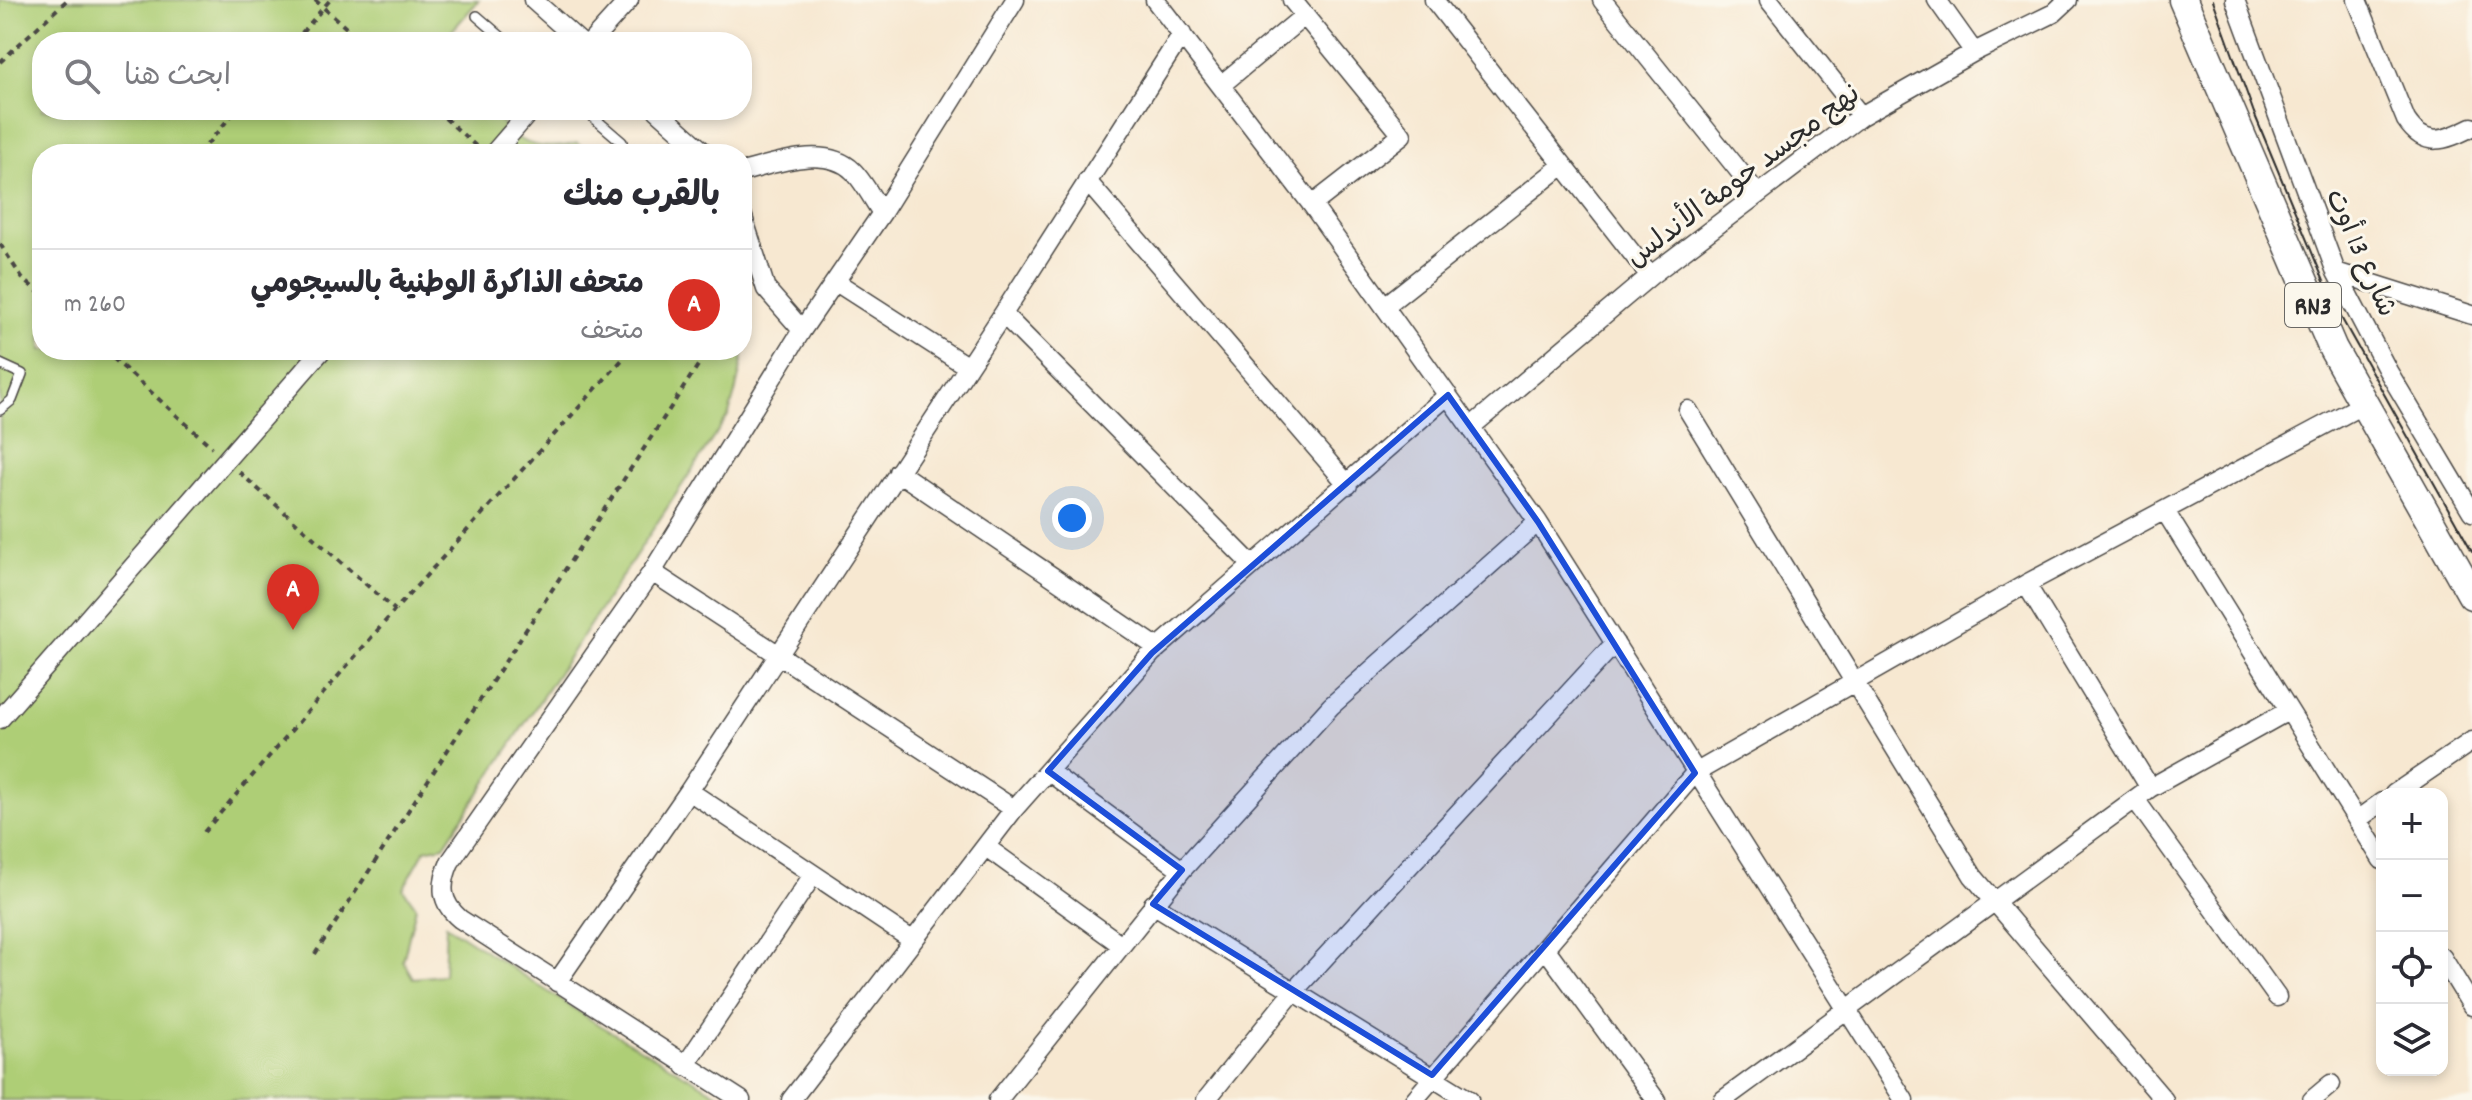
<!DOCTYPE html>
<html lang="ar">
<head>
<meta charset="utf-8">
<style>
  :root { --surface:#fff; --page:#f7f7f7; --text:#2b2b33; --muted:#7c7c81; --line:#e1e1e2; --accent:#d93025 }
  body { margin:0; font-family:Dekko,"Playpen Sans Arabic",sans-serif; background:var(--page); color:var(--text); direction:rtl }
  .controls { position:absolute; right:24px; bottom:24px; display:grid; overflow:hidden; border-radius:16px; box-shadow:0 4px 12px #0003 }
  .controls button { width:72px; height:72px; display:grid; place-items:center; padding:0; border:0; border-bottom:2px solid var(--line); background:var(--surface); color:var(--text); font:40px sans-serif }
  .you { position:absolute; left:1072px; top:518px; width:28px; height:28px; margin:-20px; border:6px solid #fff; border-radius:50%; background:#1a73e8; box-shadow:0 0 0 12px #1a73e833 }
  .badge { display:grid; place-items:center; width:52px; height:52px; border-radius:50%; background:var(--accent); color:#fff; font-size:26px; font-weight:700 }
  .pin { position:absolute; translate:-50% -66px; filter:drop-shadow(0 2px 4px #0008) }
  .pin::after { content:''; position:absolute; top:42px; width:28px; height:24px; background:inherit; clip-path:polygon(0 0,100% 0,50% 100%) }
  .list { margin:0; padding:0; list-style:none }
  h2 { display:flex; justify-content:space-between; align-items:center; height:104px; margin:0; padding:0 32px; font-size:34px }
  h2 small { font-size:26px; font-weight:400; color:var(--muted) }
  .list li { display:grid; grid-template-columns:52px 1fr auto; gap:24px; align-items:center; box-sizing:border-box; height:112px; padding:0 32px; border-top:2px solid var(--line) }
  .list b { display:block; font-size:30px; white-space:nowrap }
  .list p { margin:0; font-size:26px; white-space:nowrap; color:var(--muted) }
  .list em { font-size:26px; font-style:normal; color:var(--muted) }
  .icon { flex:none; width:44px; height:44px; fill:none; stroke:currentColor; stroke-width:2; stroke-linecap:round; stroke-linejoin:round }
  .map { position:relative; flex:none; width:2472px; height:1100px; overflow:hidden; direction:ltr }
  .search { position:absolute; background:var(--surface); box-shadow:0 4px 12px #0003; left:32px; top:32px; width:720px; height:88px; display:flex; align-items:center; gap:20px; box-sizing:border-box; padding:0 28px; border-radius:32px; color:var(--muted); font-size:30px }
  .panel { position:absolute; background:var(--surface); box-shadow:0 4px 12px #0003; left:32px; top:144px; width:720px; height:216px; border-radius:32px; direction:rtl }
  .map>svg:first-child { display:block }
  .green { fill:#aece76; stroke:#6c7c50; stroke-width:2 }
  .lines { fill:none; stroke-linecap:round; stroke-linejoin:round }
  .lane-casing { stroke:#4a4744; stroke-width:12 }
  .street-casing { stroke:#4a4744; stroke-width:21 }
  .primary-casing { stroke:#4a4744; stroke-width:31 }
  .path { stroke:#4a4744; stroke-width:4; stroke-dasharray:6 6; stroke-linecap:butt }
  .lane { stroke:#fff; stroke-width:9 }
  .street { stroke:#fff; stroke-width:18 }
  .primary { stroke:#fff; stroke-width:28 }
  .tram { stroke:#2b2b2b; stroke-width:2 }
  .marked { fill:#1d4ed8; fill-opacity:0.2; stroke:#1d4ed8; stroke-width:6; stroke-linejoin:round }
  .labels { text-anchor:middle; stroke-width:6; stroke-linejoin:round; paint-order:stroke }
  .shield { fill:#fbf7ec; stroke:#696865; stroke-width:2 }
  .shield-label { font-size:26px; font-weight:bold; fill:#2b2b2b }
  .street-label { font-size:28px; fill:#2b2b2b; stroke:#fbf7ec }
</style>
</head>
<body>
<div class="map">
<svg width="2472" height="1100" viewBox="0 0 2472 1100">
  <rect width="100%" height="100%" fill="#fbf7ec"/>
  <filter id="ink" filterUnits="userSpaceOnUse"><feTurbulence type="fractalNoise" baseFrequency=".0125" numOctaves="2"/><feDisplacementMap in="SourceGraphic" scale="16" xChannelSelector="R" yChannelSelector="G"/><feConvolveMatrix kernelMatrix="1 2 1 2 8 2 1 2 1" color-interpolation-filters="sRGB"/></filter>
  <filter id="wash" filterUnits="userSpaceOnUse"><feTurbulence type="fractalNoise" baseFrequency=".006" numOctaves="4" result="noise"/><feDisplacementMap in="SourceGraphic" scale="32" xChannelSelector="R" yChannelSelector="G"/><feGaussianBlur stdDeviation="1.8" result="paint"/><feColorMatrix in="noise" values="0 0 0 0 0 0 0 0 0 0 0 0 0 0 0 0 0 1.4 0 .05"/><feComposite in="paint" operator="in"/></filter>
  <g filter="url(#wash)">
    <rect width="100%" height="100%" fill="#f7e8d1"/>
    <path class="green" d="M 0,0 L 479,0 L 450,33 L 460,42 L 42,42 L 42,110 L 495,110 C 508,146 546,152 577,143 L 590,154 L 42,154 L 42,350 L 742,350 L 742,263 C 753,314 744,365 729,414 L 444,846 L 425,850 L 403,889 L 416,907 L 403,961 L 413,978 L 444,975 L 446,925 L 593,1021 L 728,1100 L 0,1100 Z"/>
  </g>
  <g filter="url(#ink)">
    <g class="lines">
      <defs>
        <path id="lane" d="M 477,16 L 507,42
          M 585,110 L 622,142
          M 0,364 L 22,374 L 12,400 L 0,410"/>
        <path id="street" d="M 533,0 L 580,42
          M 1155,0 L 1312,205 L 1538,522 L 1904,1100
          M 1292,0 L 1402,135 L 1312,205
          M 1434,0 L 1650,276
          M 1602,0 L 1756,192
          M 1769,0 L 1861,116
          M 1937,0 L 1974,52
          M 2235,0 L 2336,272 L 2388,371 L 2472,512
          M 2357,0 L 2406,120 C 2425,149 2444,141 2472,127
          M 591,42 L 629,0
          M 1221,85 L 1304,16
          M 657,110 L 706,154
          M 493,154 L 531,110
          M 742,172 C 774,164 825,144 853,171 C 864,182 873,200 882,213
          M 1087,181 L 1348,485
          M 742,214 L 766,289 L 802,330
          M 2336,272 L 2472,315
          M 836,282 L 968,367
          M 1385,306 L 1563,165
          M 1003,314 L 1252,565
          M 1688,410 L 1973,876 L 2164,1100
          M 1472,426 L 1650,276 L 1861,116 L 1974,52 L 2054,13 L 2068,0
          M 898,472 L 1158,648
          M 2165,511 L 2382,860
          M 652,572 L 1014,809
          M 2026,584 L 2150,788
          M 0,719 L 322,350
          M 1048,771 L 1182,870
          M 689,791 L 912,940
          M 2394,794 L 2472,741
          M 2135,799 L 2277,997
          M 2357,820 L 2382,802
          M 986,847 L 1120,944
          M 1153,904 L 1469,1100
          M 1546,949 L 1656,1100
          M 2442,957 L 2472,1006
          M 557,982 L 689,791 L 1003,314 L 1182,34
          M 685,1066 L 813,875
          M 741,1100 L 460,919 C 440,902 440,885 450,862 L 652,572 L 802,330 L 882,213 L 1015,0
          M 791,1100 L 1014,809 L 1152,653 L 1448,395
          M 998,1100 L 1182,870 L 1331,706 L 1538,522
          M 1206,1100 L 1293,992 L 1615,643
          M 1414,1100 L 1695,773 L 2026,584 L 2362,405
          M 1723,1100 L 2150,788 L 2288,711
          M 2312,1100 L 2331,1084"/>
        <path id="primary" d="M 2183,0 L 2333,349 L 2472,595"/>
      </defs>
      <use href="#lane" class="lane-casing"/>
      <use href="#street" class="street-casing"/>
      <use href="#primary" class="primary-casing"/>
      <path class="path" d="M 315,0 L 362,42
        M 294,42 L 330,0
        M 0,62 L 67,0
        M 436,110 L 477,147
        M 199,154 L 236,110
        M 0,244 L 22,278 L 42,295
        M 104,350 L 212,447
        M 239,472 L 395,610
        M 204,832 L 395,610 L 631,350
        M 315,954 L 708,350"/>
      <use href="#lane" class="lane"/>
      <use href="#street" class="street"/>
      <use href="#primary" class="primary"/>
      <path class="tram" d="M 2213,0 L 2254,113 L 2333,303 L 2472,551"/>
    </g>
  </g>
  <path class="marked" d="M 1448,395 L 1538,522 L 1695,773 L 1432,1075 L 1153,904 L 1182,870 L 1048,771 L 1152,653 Z"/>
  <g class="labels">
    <rect class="shield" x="2285" y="283" width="56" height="44" rx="6"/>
    <g class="shield-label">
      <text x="2313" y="314">RN3</text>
    </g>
    <g class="street-label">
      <text transform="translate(1742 174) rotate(-37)" y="10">نهج مجسد حومة الأندلس</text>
      <text transform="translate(2363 252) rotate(66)" y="10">شارع 13 أوت</text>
    </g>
  </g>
</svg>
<div class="controls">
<button>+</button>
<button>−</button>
<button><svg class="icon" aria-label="locate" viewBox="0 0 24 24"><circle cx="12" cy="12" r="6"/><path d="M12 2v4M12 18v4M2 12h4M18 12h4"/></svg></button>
<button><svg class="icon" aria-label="layers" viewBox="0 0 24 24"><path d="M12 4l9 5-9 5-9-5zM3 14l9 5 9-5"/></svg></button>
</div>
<div class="you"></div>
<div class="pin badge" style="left:293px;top:630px">A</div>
<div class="search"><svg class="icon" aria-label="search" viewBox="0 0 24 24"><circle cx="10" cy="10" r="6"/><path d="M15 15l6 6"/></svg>ابحث هنا</div>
<section class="panel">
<h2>بالقرب منك<small></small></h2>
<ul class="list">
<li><span class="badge">A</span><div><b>متحف الذاكرة الوطنية بالسيجومي</b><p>متحف</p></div><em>260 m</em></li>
</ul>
</section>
</div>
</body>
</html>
